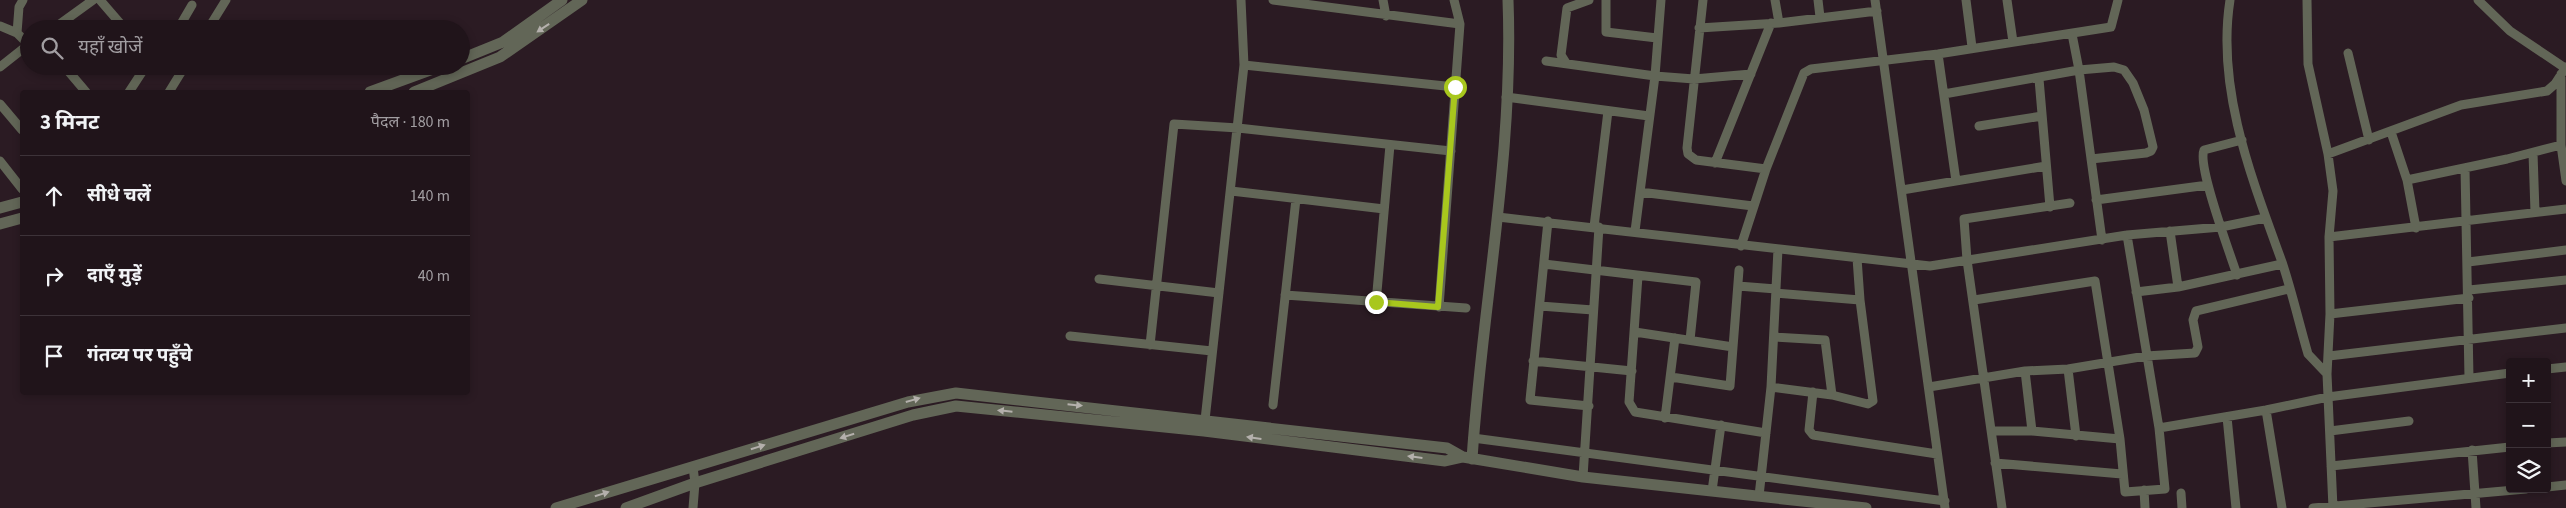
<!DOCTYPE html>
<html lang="hi">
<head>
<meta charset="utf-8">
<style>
  :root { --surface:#20141a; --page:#2d2127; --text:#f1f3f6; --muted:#a29ea2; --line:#3d3339 }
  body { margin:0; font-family:"Source Sans 3","Noto Sans Devanagari",sans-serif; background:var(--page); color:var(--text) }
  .controls { position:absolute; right:15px; bottom:15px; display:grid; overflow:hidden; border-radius:5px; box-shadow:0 2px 8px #0003 }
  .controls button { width:45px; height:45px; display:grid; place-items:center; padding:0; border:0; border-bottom:1px solid var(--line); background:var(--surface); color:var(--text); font:25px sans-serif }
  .stop { position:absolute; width:15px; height:15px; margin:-11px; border:4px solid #a8c71d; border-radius:50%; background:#fff }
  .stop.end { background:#a8c71d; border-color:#fff; box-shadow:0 1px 5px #0008 }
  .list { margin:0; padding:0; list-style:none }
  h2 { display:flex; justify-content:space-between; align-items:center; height:65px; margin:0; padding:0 20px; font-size:21px }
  h2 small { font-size:16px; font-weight:400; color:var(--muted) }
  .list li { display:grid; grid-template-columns:32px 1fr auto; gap:15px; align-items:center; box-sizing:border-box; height:80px; padding:0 20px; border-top:1px solid var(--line) }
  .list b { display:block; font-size:19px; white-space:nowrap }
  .list em { font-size:16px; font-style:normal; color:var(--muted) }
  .icon { flex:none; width:28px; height:28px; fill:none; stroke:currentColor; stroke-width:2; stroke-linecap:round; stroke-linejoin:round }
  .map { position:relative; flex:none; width:2566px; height:508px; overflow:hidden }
  .search { position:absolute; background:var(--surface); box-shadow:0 2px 8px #0003; left:20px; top:20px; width:450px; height:55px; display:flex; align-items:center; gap:12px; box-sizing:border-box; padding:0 18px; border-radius:28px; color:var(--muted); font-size:19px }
  .panel { position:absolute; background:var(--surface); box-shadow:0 2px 8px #0003; left:20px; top:90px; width:450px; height:305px; border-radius:5px }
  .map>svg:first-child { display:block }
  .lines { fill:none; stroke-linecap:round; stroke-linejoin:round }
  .minor { stroke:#626657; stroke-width:9 }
  .tertiary { stroke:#626657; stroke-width:11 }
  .oneway { fill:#b4b0ac }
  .route { stroke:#a8c71d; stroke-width:6 }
</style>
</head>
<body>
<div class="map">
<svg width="2566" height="508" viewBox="0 0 2566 508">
  <rect width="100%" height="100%" fill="#2b1b23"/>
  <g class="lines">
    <path class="minor" d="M 100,0 L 125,29
      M 1273,0 L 1460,24
      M 1383,0 L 1386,16
      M 1606,0 L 1606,32 L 1657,38
      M 1703,0 L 1687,148 L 1688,154 L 1696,160 L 1766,169
      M 1775,0 L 1779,23
      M 1818,0 L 1820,17
      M 1875,0 L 1945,508
      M 1966,0 L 1972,47
      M 2007,0 L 2013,42
      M 2230,0 C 2216,89 2252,179 2282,262 C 2292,292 2299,323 2308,354 L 2327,374
      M 2307,0 L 2308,64 L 2328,154 L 2333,191 L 2329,237 L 2330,314 L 2327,374 L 2333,508
      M 2478,0 L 2510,31 L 2565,68
      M 0,26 L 17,33 L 28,44
      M 1699,28 L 1779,23 L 1877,11
      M 53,29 L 93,0
      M 178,29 L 192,5
      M 208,29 L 226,0
      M 17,33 L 19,7 L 23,0
      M 2072,34 L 2079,70 L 2102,240
      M 2348,53 L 2369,140
      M 1938,54 L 1956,181
      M 1546,61 L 1655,76 L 1694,79 L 1751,74
      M 1566,63 L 1561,55 L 1567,8 L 1589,0
      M 1244,65 L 1455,87
      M 64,66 L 86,92
      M 0,67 L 29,44
      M 2039,79 L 2050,207
      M 129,92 L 146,66
      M 169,92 L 185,66
      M 1944,94 L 2079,70 L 2114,67 L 2124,70 L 2133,83 L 2144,110 L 2153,147 L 2151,151 L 2146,153 L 2091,159
      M 1506,97 L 1649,116
      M 0,104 L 22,130
      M 1979,126 L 2042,116
      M 2391,132 L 2407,180 L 2416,228
      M 2561,145 L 2566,181
      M 2533,153 L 2535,212
      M 2328,154 L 2461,105 L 2547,91 L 2555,84 L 2566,67
      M 0,161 L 22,189
      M 1715,163 L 1771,23
      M 2465,168 L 2469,378
      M 2407,180 L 2507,159 L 2561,145 L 2561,74
      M 1902,190 L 2046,166
      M 1231,191 L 1384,209
      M 1640,192 L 1753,206
      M 2096,200 L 2208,185
      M 1498,217 L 1930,266 L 2127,235 L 2221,227 L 2265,218
      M 1548,221 L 1530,400 L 1589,406
      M 1594,227 L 1608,111
      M 1635,231 L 1655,76 L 1661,0
      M 2170,231 L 2178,287 L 2282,264
      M 2329,237 L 2566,209
      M 1741,246 L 1766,169 L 1804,73 L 1811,69 L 1938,54 L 2111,27 L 2118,0
      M 2468,262 L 2566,250
      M 1544,264 L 1696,282 L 1690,340
      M 2237,275 C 2230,253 2197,166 2204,150 L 2242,140
      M 1638,276 L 1629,402 L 1635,412 L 1766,433
      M 1099,279 L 1219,293
      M 1738,286 L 1776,289
      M 2469,290 L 2566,280
      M 2136,292 L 2178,287
      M 1776,293 L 1860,300
      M 1285,295 L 1466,308
      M 1974,300 L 2095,281 L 2120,439 L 2125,492 L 2165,489 L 2159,428 L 2127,235
      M 1376,303 L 1390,145
      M 1540,306 L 1593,310
      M 1439,307 L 1460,24 L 1454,0
      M 2330,314 L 2469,298
      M 1635,332 L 1733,347
      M 1070,336 L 1212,351
      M 1774,337 L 1825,340 L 1832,395
      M 1150,345 L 1174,124 L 1238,128 L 1451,151
      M 2329,356 L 2566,328
      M 1533,361 L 1632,371
      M 2068,369 L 2076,436
      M 2547,369 L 2566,367
      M 2025,371 L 2032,431
      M 1671,377 L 1730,386 L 1739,270
      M 1771,387 L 1832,395 L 1868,404 L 1873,401 L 1860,300 L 1857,258
      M 1929,387 L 2025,371 L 2068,369 L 2146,356 L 2195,353 L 2198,347 L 2193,320 L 2196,311 L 2289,289
      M 1813,392 L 1809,430 L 1813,435 L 1937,454
      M 1273,405 L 1296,199
      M 2266,410 L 2282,508
      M 2227,417 L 2236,508
      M 1665,418 L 1675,338
      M 1205,420 L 1244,65 L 1241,0
      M 2159,428 L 2266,410 L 2328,397 L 2510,373
      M 1992,431 L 2032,431 L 2120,439
      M 2330,431 L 2409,421
      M 1473,438 L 1945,501
      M 2547,443 L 2566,442
      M 2472,450 L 2476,508
      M 1995,463 L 2122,474
      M 2331,466 L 2510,447
      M 1583,477 L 1599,227
      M 2547,487 L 2566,485
      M 2144,490 L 2145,508
      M 1712,491 L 1721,425
      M 2181,493 L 2182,508
      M 1759,496 L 1771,387 L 1778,249
      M 693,508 L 695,483 L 693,467
      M 2002,508 L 1967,260 L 1964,219 L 2070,203
      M 2313,508 L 2526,489"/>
    <path class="tertiary" d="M 461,59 L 503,42 L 562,0
      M 370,92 L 441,66
      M 414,92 L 500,57 L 582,0
      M 0,208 L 22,202
      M 0,224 L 22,218
      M 1472,459 C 1482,306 1514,154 1508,0
      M 556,508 L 908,402 L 956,393 L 1447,448 L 1463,457 L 1583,477 L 1866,508
      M 626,508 L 695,483 L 913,415 L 956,406 L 1204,431 L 1445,461 L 1463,457"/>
  </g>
  <defs><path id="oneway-solid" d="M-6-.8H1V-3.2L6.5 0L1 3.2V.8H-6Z" transform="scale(1.25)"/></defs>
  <g class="oneway">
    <use href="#oneway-solid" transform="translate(543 28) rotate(146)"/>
    <use href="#oneway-solid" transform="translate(913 400) rotate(-16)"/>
    <use href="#oneway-solid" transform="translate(1075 405) rotate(6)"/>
    <use href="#oneway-solid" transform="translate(1005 411) rotate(-174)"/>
    <use href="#oneway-solid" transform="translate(847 436) rotate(163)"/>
    <use href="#oneway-solid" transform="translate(1254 438) rotate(-172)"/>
    <use href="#oneway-solid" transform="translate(758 447) rotate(-17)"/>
    <use href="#oneway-solid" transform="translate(1415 457) rotate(-173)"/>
    <use href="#oneway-solid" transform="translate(602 494) rotate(-17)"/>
  </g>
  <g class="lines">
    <path class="route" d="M 1376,302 L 1438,307 L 1455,87"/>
  </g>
</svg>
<div class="controls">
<button>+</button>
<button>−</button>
<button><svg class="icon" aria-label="layers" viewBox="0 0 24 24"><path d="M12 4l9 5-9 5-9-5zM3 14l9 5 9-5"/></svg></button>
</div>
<div class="stop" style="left:1455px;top:87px"></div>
<div class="stop end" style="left:1376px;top:302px"></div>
<div class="search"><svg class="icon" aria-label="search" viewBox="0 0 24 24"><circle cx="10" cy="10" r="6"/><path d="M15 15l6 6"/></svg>यहाँ खोजें</div>
<section class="panel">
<h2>3 मिनट<small>पैदल · 180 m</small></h2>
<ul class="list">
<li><svg class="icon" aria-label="ahead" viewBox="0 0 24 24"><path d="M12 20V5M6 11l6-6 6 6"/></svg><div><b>सीधे चलें</b></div><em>140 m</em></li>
<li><svg class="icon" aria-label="right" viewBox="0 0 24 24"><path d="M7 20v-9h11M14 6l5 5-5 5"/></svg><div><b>दाएँ मुड़ें</b></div><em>40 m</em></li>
<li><svg class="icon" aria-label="arrive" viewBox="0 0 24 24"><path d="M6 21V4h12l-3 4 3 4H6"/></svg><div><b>गंतव्य पर पहुँचे</b></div></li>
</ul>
</section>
</div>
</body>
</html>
